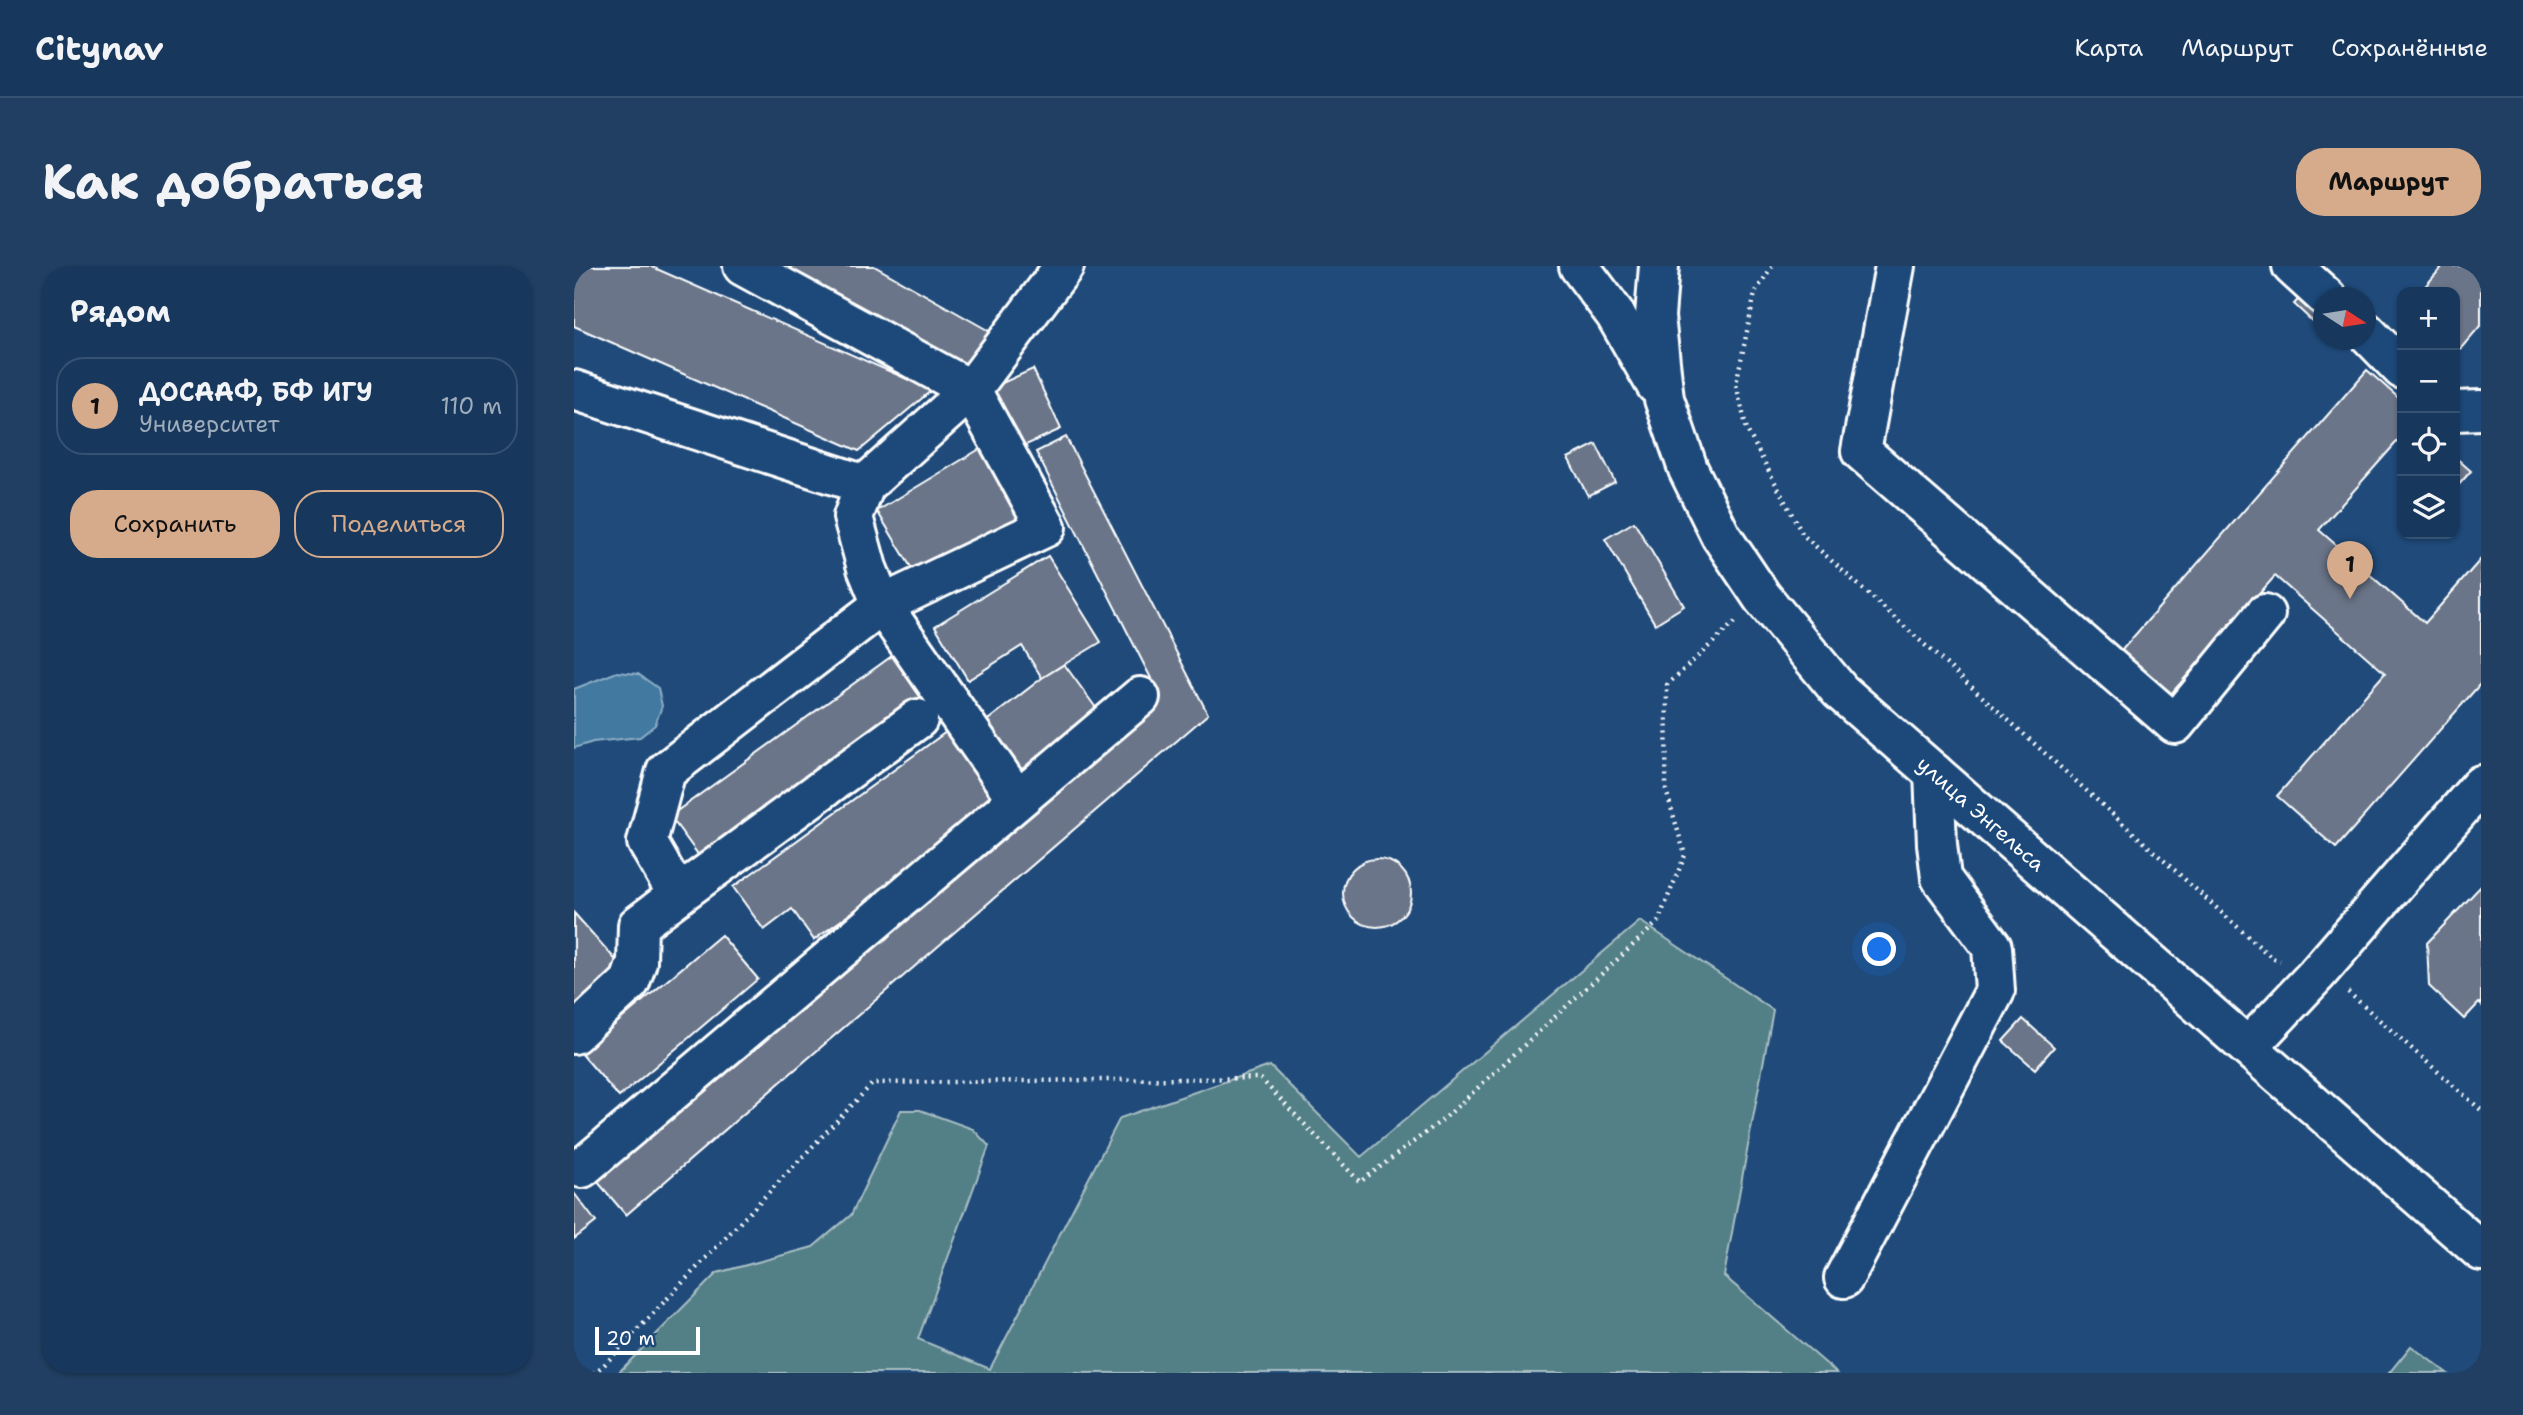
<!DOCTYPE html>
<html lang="ru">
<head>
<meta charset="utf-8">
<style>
  :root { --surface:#17385c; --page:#203f62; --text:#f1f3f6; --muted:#9eacbb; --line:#365272; --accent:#d6ab8b }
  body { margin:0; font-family:"Shantell Sans",sans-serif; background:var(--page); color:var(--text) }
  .controls { position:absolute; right:21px; top:21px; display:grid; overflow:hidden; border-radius:14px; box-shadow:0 2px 5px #0004 }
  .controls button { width:63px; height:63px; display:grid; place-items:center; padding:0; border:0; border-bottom:2px solid var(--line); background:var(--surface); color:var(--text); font:35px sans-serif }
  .compass { position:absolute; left:1739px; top:21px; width:63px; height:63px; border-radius:50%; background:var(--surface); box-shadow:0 2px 5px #0004; rotate:102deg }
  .scale { position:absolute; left:21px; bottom:18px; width:105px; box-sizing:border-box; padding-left:7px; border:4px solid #fff; border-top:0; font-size:19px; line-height:24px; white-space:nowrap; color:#fff; -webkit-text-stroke:5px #1f4a7a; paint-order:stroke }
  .you { position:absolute; left:1306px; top:684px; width:24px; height:24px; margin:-18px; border:5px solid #fff; border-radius:50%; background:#1a73e8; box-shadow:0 0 0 10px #1a73e833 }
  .badge { display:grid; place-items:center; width:46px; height:46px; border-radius:50%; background:var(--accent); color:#111; font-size:23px; font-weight:700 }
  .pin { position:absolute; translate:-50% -58px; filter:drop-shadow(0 2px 4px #0008) }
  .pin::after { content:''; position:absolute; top:37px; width:24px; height:21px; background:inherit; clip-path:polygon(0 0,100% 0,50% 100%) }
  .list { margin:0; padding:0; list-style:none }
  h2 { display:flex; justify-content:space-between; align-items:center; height:91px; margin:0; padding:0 28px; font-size:30px }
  h2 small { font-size:23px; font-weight:400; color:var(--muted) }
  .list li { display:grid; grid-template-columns:46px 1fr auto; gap:21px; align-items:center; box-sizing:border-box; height:98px; margin:0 14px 14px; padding:0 14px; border:2px solid var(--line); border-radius:28px }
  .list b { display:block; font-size:26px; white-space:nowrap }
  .list p { margin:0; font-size:23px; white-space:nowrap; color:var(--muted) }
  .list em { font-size:23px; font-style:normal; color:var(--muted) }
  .actions { display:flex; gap:14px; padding:21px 28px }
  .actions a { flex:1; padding:16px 0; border:2px solid var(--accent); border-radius:28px; text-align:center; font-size:24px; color:var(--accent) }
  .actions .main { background:var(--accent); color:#111 }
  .icon { flex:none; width:38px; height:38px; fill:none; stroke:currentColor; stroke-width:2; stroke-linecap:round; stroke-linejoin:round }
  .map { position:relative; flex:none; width:1907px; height:1107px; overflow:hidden; border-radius:28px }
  header { display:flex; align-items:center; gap:42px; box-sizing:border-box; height:98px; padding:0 35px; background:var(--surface); border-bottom:2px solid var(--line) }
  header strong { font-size:33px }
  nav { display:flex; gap:38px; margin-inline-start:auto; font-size:24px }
  .intro { display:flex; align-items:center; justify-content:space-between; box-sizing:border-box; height:168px; padding:0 42px }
  h1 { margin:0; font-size:49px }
  .button { padding:18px 32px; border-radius:28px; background:var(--accent); color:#111; font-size:24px; font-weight:700 }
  main { display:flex; gap:42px; padding:0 42px }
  aside { flex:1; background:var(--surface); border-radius:28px; box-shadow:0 2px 5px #0004 }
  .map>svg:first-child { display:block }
  .green { fill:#537f87; stroke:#a9bfc3; stroke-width:2 }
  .water { fill:#4379a0; stroke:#8eafc6; stroke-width:2 }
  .building { fill:#6a7589; stroke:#fff; stroke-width:2 }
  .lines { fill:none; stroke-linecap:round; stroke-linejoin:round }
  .minor-casing { stroke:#fff; stroke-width:44 }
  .path { stroke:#fff; stroke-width:4.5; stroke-dasharray:2 5; stroke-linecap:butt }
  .minor { stroke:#1f4a7a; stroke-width:38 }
  .labels { text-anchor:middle; stroke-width:5; stroke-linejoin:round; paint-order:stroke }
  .street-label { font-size:21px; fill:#fff; stroke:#1f4a7a }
</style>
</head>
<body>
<header>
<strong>Citynav</strong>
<nav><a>Карта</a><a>Маршрут</a><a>Сохранённые</a></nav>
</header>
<div class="intro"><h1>Как добраться</h1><a class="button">Маршрут</a></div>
<main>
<aside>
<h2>Рядом<small></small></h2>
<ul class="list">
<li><span class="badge">1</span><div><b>ДОСААФ, БФ ИГУ</b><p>Университет</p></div><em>110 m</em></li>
</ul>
<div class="actions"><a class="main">Сохранить</a><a>Поделиться</a></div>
</aside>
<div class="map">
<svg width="1907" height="1107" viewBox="0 0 1907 1107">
  <rect width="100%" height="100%" fill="#1f4a7a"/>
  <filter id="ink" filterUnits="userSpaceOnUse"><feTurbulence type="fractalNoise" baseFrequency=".0143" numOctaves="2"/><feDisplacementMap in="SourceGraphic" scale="14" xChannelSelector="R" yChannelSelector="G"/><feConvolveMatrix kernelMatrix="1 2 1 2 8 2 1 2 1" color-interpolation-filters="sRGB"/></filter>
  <g filter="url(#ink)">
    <path class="green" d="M 1066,655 L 1199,744 L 1150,1010 L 1263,1107 L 44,1107 L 143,1007 L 239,981 L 277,949 L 327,844 L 346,844 L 399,863 L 415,880 L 344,1073 L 416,1103 L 546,852 L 696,800 L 787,891 Z
      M 1837,1080 L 1873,1107 L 1815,1107 Z"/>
    <path class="water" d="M 43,406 L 64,408 L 84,422 L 88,440 L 81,459 L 66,471 L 19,476 L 0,482 L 0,423 Z"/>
    <path class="building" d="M 0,0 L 76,0 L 358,124 L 285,185 L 0,60 Z
      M 210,0 L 300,0 L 424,70 L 402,108 Z
      M 1869,0 L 1907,0 L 1907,59 L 1882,88 L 1881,26 L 1846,26 Z
      M 1734,23 L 1750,42 L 1738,55 L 1720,38 Z
      M 459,103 L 487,163 L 441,184 L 413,124 Z
      M 1793,104 L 1828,135 L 1828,170 L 1745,264 L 1851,357 L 1907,293 L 1907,417 L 1762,582 L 1703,530 L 1811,407 L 1701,310 L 1596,429 L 1547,385 Z
      M 492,171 L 634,448 L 52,949 L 23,915 L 586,430 L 462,186 Z
      M 1022,178 L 1041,216 L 1014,230 L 994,192 Z
      M 409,181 L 451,249 L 344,313 L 303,245 Z
      M 1881,191 L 1897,205 L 1881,223 Z
      M 1060,256 L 1110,340 L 1081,358 L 1031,273 Z
      M 474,290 L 527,376 L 468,412 L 448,380 L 394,414 L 361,360 Z
      M 318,390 L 347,432 L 126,591 L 96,550 Z
      M 490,398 L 533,457 L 452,516 L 410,457 L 468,412 Z
      M 372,466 L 425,539 L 240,674 L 218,643 L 190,664 L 159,621 Z
      M769 627a34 34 0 1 1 68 0a34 34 0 1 1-68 0Z
      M 1907,620 L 1907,739 L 1905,737 L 1890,753 L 1855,720 L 1853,677 Z
      M 0,647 L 48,701 L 0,742 Z
      M 147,669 L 184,713 L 45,831 L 7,787 Z
      M 1449,753 L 1480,781 L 1461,803 L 1429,775 Z
      M 0,927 L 22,956 L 0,973 Z"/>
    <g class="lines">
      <defs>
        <g id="minor">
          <path d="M 169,0 L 397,124 L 472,261 L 308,339 L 92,505 L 73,576 L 104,629 L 344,453"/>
          <path d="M 1005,0 L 1041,48 L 1082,119"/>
          <path id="s1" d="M 1085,0 L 1081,50 L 1090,133 L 1114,203 L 1147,270 L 1188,331 L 1266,425 L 1907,985"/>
          <path d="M 1321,0 L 1287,185 L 1601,458 L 1691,348"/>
          <path d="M 1718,0 L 1753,32"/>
          <path d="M 1792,66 L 1828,103"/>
          <path d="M 0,124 L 291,219 L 397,124 L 490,0"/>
          <path d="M 1881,145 L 1907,144"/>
          <path d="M 291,219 L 279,251 L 293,302 L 308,339 L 443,533"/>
          <path d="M 0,768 L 56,716 L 63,696 L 64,659 L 104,629"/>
          <path d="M 1674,781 L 1742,709 L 1907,519"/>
          <path d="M 8,902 L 566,431"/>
          <path d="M 1270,1012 L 1421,725 L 1418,681 L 1367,612 L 1363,578 L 1360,507"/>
        </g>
      </defs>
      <use href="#minor" class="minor-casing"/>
      <path class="path" d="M 1198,0 L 1181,27 L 1162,118 L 1173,164 L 1229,269 L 1698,692 L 1706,695
        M 1774,726 L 1907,844
        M 19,1107 L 29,1100 L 299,817 L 686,812 L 786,916 L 871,852 L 1084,656 L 1111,589 L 1092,524 L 1093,419 L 1162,355"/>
      <use href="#minor" class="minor"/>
    </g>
  </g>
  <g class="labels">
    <g class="street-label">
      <text dy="7" stroke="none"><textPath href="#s1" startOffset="665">улица Энгельса</textPath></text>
    </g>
  </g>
</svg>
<div class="controls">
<button>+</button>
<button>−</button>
<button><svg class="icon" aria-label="locate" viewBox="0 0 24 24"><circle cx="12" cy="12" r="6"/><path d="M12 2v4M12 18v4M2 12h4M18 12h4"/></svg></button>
<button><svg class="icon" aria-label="layers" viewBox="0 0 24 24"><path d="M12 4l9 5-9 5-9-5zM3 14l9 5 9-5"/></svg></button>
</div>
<svg class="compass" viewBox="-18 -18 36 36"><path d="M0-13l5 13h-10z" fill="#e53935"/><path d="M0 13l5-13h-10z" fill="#9eacbb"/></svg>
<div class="scale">20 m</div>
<div class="you"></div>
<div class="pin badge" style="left:1776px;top:333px">1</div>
</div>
</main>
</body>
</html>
